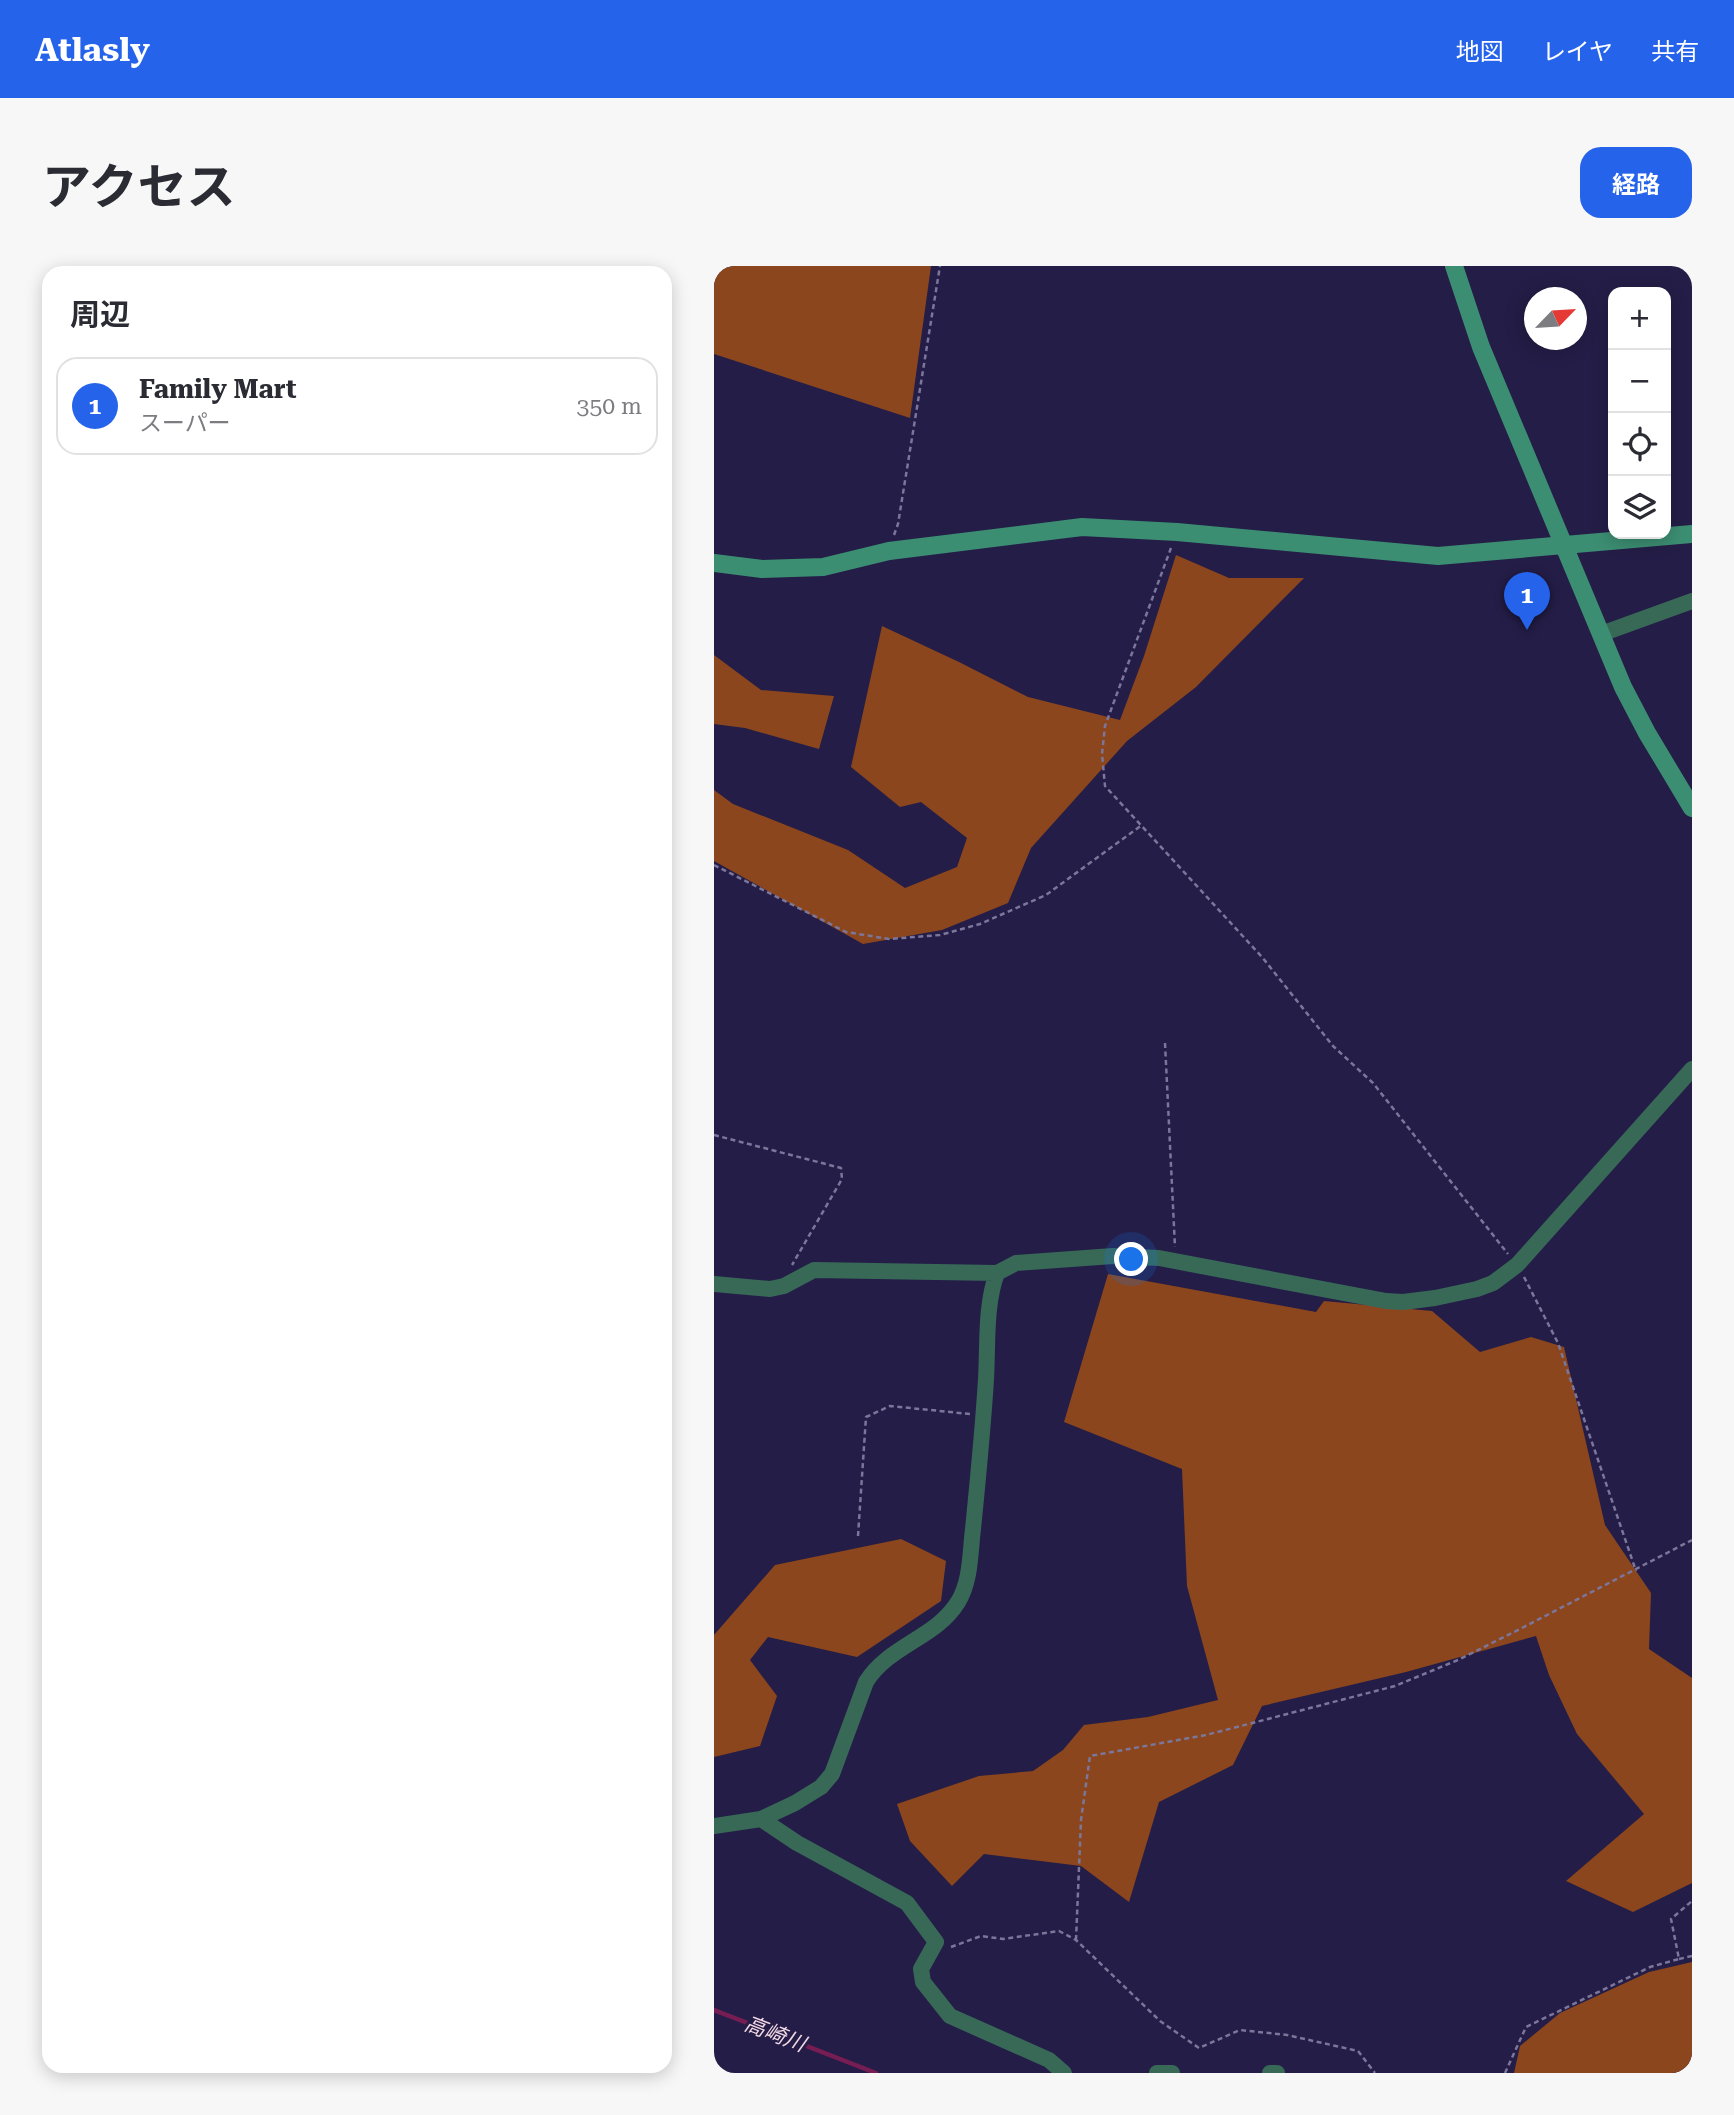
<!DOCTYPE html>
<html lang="ja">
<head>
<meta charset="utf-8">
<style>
  :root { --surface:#fff; --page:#f7f7f7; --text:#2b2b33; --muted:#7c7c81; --line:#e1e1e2; --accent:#2563eb }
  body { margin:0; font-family:"Roboto Serif","Noto Sans JP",serif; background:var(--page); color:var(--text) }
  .controls { position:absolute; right:21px; top:21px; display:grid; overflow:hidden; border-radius:14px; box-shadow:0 4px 18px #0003 }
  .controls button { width:63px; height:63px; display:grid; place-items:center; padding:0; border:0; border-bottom:2px solid var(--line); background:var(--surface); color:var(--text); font:35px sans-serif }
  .compass { position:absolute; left:810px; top:21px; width:63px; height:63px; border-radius:50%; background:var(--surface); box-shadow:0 4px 18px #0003; rotate:65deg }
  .you { position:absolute; left:418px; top:994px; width:24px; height:24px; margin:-18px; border:5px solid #fff; border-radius:50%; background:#1a73e8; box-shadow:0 0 0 10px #1a73e833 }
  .badge { display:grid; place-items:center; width:46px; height:46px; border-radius:50%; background:var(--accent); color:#fff; font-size:23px; font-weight:700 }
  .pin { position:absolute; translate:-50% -58px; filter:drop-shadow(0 2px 4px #0008) }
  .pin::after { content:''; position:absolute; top:37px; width:24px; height:21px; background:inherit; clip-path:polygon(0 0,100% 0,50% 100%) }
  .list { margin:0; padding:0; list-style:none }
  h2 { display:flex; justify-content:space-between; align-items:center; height:91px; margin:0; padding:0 28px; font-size:30px }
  h2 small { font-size:23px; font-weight:400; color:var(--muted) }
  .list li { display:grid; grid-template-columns:46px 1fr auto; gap:21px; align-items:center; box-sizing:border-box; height:98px; margin:0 14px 14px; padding:0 14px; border:2px solid var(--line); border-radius:21px }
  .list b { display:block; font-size:26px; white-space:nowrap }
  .list p { margin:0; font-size:23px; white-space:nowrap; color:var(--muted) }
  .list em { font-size:23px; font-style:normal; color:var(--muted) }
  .icon { flex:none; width:38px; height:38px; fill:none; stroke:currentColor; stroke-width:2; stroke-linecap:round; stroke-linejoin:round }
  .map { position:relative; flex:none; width:978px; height:1807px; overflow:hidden; border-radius:21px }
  header { display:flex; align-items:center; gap:42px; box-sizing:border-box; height:98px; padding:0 35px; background:var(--accent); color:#fff }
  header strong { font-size:33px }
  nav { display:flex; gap:38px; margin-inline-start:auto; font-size:24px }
  .intro { display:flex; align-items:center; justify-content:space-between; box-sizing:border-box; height:168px; padding:0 42px }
  h1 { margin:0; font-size:49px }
  .button { padding:18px 32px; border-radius:21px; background:var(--accent); color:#fff; font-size:24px; font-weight:700 }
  main { display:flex; gap:42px; padding:0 42px }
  aside { flex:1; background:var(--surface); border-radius:21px; box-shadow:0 4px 18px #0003 }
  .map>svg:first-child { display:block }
  .forest { fill:#8b461d }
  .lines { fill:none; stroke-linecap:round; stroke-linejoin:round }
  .stream { stroke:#761d53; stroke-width:4.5 }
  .path { stroke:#7b769a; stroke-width:2.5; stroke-dasharray:5 3.5; stroke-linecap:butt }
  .street { stroke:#386957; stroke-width:16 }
  .secondary { stroke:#3c8e72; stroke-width:18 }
  .labels { text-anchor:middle; stroke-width:6; stroke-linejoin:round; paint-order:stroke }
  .water-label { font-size:21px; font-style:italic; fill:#f3d9e5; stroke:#241d47 }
</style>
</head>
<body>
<header>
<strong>Atlasly</strong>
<nav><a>地図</a><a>レイヤ</a><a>共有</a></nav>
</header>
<div class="intro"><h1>アクセス</h1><a class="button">経路</a></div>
<main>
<aside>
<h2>周辺<small></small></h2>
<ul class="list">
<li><span class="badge">1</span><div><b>Family Mart</b><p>スーパー</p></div><em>350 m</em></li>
</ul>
</aside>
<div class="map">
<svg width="978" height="1807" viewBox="0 0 978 1807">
  <rect width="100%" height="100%" fill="#241d47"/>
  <path class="forest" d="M 0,0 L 217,0 L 196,152 L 0,88 Z
    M 462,289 L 515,312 L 590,312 L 482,421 L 413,475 L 317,582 L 294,637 L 228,664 L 149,678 L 0,595 L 0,524 L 19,538 L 134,584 L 191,622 L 243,601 L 253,572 L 207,536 L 186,541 L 137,501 L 168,360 L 245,396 L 314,431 L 406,454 L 430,390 Z
    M 0,389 L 47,424 L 120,430 L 105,483 L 31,462 L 0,458 Z
    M 394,1008 L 602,1046 L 610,1035 L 718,1045 L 766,1086 L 817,1071 L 850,1081 L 891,1259 L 937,1327 L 935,1383 L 978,1412 L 978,1617 L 919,1646 L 852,1615 L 930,1548 L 863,1468 L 835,1409 L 822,1370 L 692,1406 L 548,1440 L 519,1499 L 445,1536 L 415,1636 L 367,1600 L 270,1588 L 238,1620 L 196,1575 L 183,1538 L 265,1510 L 319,1505 L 349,1484 L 370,1459 L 434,1451 L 504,1434 L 473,1320 L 468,1203 L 350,1156 Z
    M 187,1273 L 232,1295 L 227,1335 L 143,1391 L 54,1371 L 36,1394 L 63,1430 L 46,1480 L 0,1491 L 0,1369 L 61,1299 Z
    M 978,1696 L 978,1807 L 800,1807 L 806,1780 L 846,1747 L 935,1706 Z"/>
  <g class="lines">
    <path class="stream" d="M 0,1744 L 162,1807"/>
    <path class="path" d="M 180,269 L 184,258 L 226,0
      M 457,282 L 391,460 L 388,488 L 391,520 L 548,691 L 619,780 L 659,817 L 794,988
      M 0,599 L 132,666 L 175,673 L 226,669 L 266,658 L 332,629 L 428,559
      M 451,777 L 461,981
      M 0,869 L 127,902 L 128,913 L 78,999
      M 810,1011 L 844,1077 L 922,1305
      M 144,1270 L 152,1151 L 176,1140 L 256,1148
      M 362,1674 L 367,1554 L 376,1490 L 492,1469 L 681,1420 L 744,1394 L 806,1363 L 978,1274
      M 237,1681 L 267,1670 L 289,1673 L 345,1665 L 362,1674 L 446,1755 L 485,1782 L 526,1764 L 573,1769 L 644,1785 L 661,1807
      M 965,1693 L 978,1690
      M 791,1807 L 812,1761 L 936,1701 L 965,1693 L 957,1653 L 978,1635"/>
    <path class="street" d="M 887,368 L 978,335
      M 0,1018 L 56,1023 L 70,1020 L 100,1004 L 283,1007
      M 47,1553 L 83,1577 L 193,1637 L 222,1676 L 207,1703 L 209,1716 L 236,1750 L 335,1794 L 350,1807
      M 0,1560 L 47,1553 L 81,1537 L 107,1521 L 118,1508 L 152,1416 C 175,1379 222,1372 244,1336 C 257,1315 256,1287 259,1263 C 264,1213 269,1163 272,1113 C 274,1079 271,1039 283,1007 L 302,997 L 399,990 L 445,992 L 672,1035 L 689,1036 L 721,1032 L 763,1023 L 779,1017 L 803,999 L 978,803
      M 443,1807 L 458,1807
      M 556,1807 L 563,1807"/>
    <path class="secondary" d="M 740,0 L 767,81 L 909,421 L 933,467 L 978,542
      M 0,297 L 48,303 L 109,301 L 175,285 L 368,261 L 463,266 L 724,290 L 978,268"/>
  </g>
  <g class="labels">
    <g class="water-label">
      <text transform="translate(61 1768) rotate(21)" y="7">高崎川</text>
    </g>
  </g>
</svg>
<div class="controls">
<button>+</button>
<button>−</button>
<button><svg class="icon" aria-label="locate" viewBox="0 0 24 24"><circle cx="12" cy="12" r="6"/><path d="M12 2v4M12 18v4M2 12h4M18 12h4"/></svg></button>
<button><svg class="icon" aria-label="layers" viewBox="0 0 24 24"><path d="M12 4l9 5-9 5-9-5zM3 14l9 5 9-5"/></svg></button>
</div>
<svg class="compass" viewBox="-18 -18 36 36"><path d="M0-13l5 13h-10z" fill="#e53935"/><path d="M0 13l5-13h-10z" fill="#7c7c81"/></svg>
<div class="you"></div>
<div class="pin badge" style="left:813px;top:364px">1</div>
</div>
</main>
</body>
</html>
